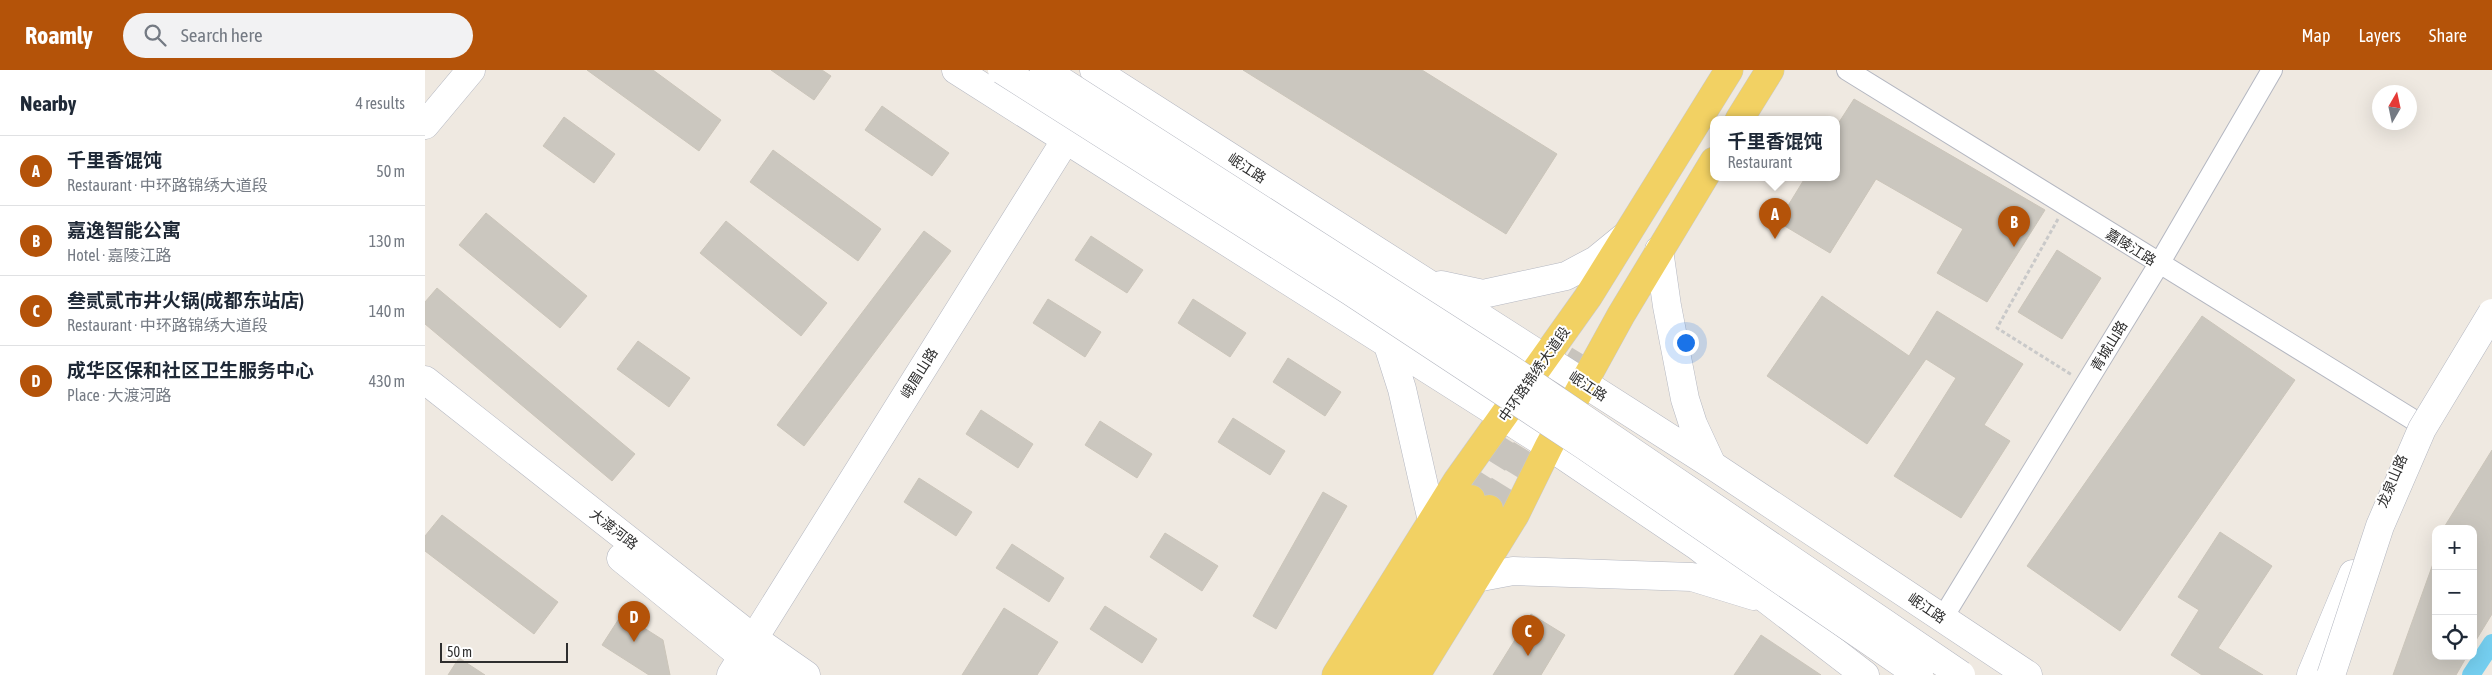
<!DOCTYPE html>
<html lang="en">
<head>
<meta charset="utf-8">
<style>
  :root { --surface:#fff; --page:#f2f2f3; --text:#1f2937; --muted:#747a83; --line:#e0e1e3; --accent:#b45309 }
  body { margin:0; font-family:"Asap Condensed","Noto Sans SC",sans-serif; background:var(--page); color:var(--text) }
  .controls { position:absolute; right:15px; bottom:15px; display:grid; overflow:hidden; border-radius:10px; box-shadow:0 5px 20px #0002 }
  .controls button { width:45px; height:45px; display:grid; place-items:center; padding:0; border:0; border-bottom:1px solid var(--line); background:var(--surface); color:var(--text); font:25px sans-serif }
  .compass { position:absolute; left:1947px; top:15px; width:45px; height:45px; border-radius:50%; background:var(--surface); box-shadow:0 5px 20px #0002; rotate:9deg }
  .scale { position:absolute; left:15px; bottom:12px; width:128px; box-sizing:border-box; padding-left:5px; border:2px solid #2e2e2e; border-top:0; font-size:14px; line-height:18px; white-space:nowrap; color:#2e2e2e; -webkit-text-stroke:4px #fff; paint-order:stroke }
  .you { position:absolute; left:1260px; top:272px; width:18px; height:18px; margin:-12px; border:4px solid #fff; border-radius:50%; background:#1a73e8; box-shadow:0 0 0 8px #1a73e833 }
  .badge { display:grid; place-items:center; width:32px; height:32px; border-radius:50%; background:var(--accent); color:#fff; font-size:16px; font-weight:700 }
  .pin { position:absolute; translate:-50% -41px; filter:drop-shadow(0 1px 2px #0008) }
  .pin::after { content:''; position:absolute; top:26px; width:18px; height:15px; background:inherit; clip-path:polygon(0 0,100% 0,50% 100%) }
  .popup { position:absolute; left:1285px; top:46px; width:130px; height:65px; box-sizing:border-box; display:grid; place-content:center; border-radius:10px; background:var(--surface); filter:drop-shadow(0 1px 4px #0005); font-size:16px; white-space:nowrap; color:var(--muted) }
  .popup b { font-size:19px; color:var(--text) }
  .popup::after { content:''; position:absolute; left:50%; top:100%; margin-left:-10px; border:10px solid transparent; border-top-color:var(--surface) }
  .list { margin:0; padding:0; list-style:none }
  h2 { display:flex; justify-content:space-between; align-items:center; height:65px; margin:0; padding:0 20px; font-size:21px }
  h2 small { font-size:16px; font-weight:400; color:var(--muted) }
  .list li { display:grid; grid-template-columns:32px 1fr auto; gap:15px; align-items:center; box-sizing:border-box; height:70px; padding:0 20px; border-top:1px solid var(--line) }
  .list b { display:block; font-size:19px; white-space:nowrap }
  .list p { margin:0; font-size:16px; white-space:nowrap; color:var(--muted) }
  .list em { font-size:16px; font-style:normal; color:var(--muted) }
  .icon { flex:none; width:28px; height:28px; fill:none; stroke:currentColor; stroke-width:2; stroke-linecap:round; stroke-linejoin:round }
  .map { position:relative; flex:none; width:2067px; height:605px; overflow:hidden }
  header { display:flex; align-items:center; gap:30px; box-sizing:border-box; height:70px; padding:0 25px; background:var(--accent); color:#fff }
  header strong { font-size:24px }
  nav { display:flex; gap:28px; margin-inline-start:auto; font-size:18px }
  .search { width:350px; height:45px; background:var(--page); display:flex; align-items:center; gap:12px; box-sizing:border-box; padding:0 18px; border-radius:28px; color:var(--muted); font-size:19px }
  main { display:flex }
  aside { flex:1; background:var(--surface) }
  .map>svg:first-child { display:block }
  .lines { fill:none; stroke-linecap:round; stroke-linejoin:round }
  .canal { stroke:#75cff0; stroke-width:18 }
  .building { fill:#cbc7bf; stroke:#cbc5ba }
  .primary-tunnel { stroke:#c8c4bd; stroke-width:28; stroke-dasharray:28 14; stroke-linecap:butt }
  .street-casing { stroke:#b4b7c1; stroke-width:22 }
  .secondary-casing { stroke:#b4b7c1; stroke-width:29 }
  .primary-casing { stroke:#c9c9c9; stroke-width:29 }
  .path { stroke:#c9c9c9; stroke-width:3; stroke-dasharray:4 2.5; stroke-linecap:butt }
  .street { stroke:#fff; stroke-width:20 }
  .secondary { stroke:#fff; stroke-width:28 }
  .primary { stroke:#f2d163; stroke-width:28 }
  .secondary-bridge-casing { stroke:#b4b7c1; stroke-width:29; stroke-linecap:butt }
  .secondary-bridge { stroke:#fff; stroke-width:28 }
  .labels { text-anchor:middle; stroke-width:4; stroke-linejoin:round; paint-order:stroke }
  .street-label { font-size:14px; fill:#2e2e2e; stroke:#fff }
</style>
</head>
<body>
<header>
<strong>Roamly</strong>
<div class="search"><svg class="icon" aria-label="search" viewBox="0 0 24 24"><circle cx="10" cy="10" r="6"/><path d="M15 15l6 6"/></svg>Search here</div>
<nav><a>Map</a><a>Layers</a><a>Share</a></nav>
</header>
<main>
<aside>
<h2>Nearby<small>4 results</small></h2>
<ul class="list">
<li><span class="badge">A</span><div><b>千里香馄饨</b><p>Restaurant · 中环路锦绣大道段</p></div><em>50 m</em></li>
<li><span class="badge">B</span><div><b>嘉逸智能公寓</b><p>Hotel · 嘉陵江路</p></div><em>130 m</em></li>
<li><span class="badge">C</span><div><b>叁贰贰市井火锅(成都东站店)</b><p>Restaurant · 中环路锦绣大道段</p></div><em>140 m</em></li>
<li><span class="badge">D</span><div><b>成华区保和社区卫生服务中心</b><p>Place · 大渡河路</p></div><em>430 m</em></li>
</ul>
</aside>
<div class="map">
<svg width="2067" height="605" viewBox="0 0 2067 605">
  <rect width="100%" height="100%" fill="#efe9e1"/>
  <g class="lines">
    <path class="canal" d="M 2046,605 L 2067,573"/>
  </g>
  <path class="building" d="M 162,0 L 228,0 L 296,50 L 274,81 Z
    M 346,0 L 397,0 L 406,6 L 389,30 Z
    M 818,0 L 997,0 L 1132,84 L 1081,164 Z
    M 1429,29 L 1620,140 L 1562,232 L 1512,203 L 1538,159 L 1451,109 L 1405,183 L 1353,152 L 1380,108 L 1411,108 L 1411,57 Z
    M 457,36 L 524,83 L 507,106 L 440,60 Z
    M 139,47 L 190,84 L 169,113 L 118,76 Z
    M 348,80 L 456,159 L 433,191 L 325,112 Z
    M 61,143 L 162,226 L 135,258 L 34,175 Z
    M 301,151 L 402,233 L 376,266 L 275,183 Z
    M 499,161 L 526,181 L 379,376 L 352,355 Z
    M 666,166 L 718,200 L 702,223 L 650,190 Z
    M 1632,180 L 1676,208 L 1637,269 L 1593,242 Z
    M 12,218 L 210,384 L 187,411 L 0,254 L 0,232 Z
    M 1397,226 L 1484,286 L 1512,241 L 1598,294 L 1559,355 L 1585,371 L 1536,448 L 1469,406 L 1531,308 L 1501,289 L 1442,374 L 1342,306 Z
    M 623,229 L 676,262 L 660,287 L 608,253 Z
    M 768,229 L 821,263 L 805,287 L 753,253 Z
    M 1777,246 L 1870,310 L 1695,561 L 1602,496 Z
    M 213,271 L 265,308 L 244,337 L 192,299 Z
    M 863,288 L 916,322 L 900,346 L 848,312 Z
    M 556,340 L 608,374 L 593,398 L 541,364 Z
    M 808,348 L 860,381 L 845,405 L 793,372 Z
    M 675,351 L 727,384 L 712,408 L 660,375 Z
    M 2067,380 L 2067,544 L 2048,575 L 2048,459 L 2018,459 Z
    M 494,408 L 547,442 L 531,466 L 479,432 Z
    M 898,422 L 922,436 L 851,559 L 828,546 Z
    M 17,445 L 133,532 L 109,564 L 0,481 L 0,466 Z
    M 1795,462 L 1847,496 L 1793,578 L 1838,605 L 1777,605 L 1746,585 L 1774,540 L 1753,527 Z
    M 740,463 L 793,496 L 777,521 L 725,487 Z
    M 587,474 L 639,508 L 624,532 L 571,498 Z
    M 2009,491 L 2011,586 L 2042,586 L 2031,605 L 1968,605 Z
    M 680,536 L 732,569 L 717,593 L 665,559 Z
    M 579,538 L 633,572 L 612,605 L 537,605 Z
    M 197,544 L 238,570 L 245,605 L 224,605 L 177,575 Z
    M 1106,544 L 1140,565 L 1116,605 L 1068,605 Z
    M 1336,565 L 1396,605 L 1309,605 Z
    M 34,588 L 60,605 L 23,605 Z"/>
  <g class="lines">
    <path class="primary-tunnel" d="M 1046,429 L 1104,336
      M 1064,439 L 1159,285"/>
    <defs>
      <path id="street" d="M 1422,0 L 1992,352
        M 1517,549 L 1734,194 L 1847,0"/>
      <path id="secondary" d="M 531,0 L 1124,376 L 1272,476 L 1440,605
        M 669,0 L 1287,395 L 1603,605
        M 0,55 L 46,0
        M 1234,180 L 1242,236 L 1260,329 L 1268,354 L 1287,395
        M 1016,215 L 1058,224 L 1141,206 L 1171,190 L 1198,168
        M 962,272 L 977,319 L 1007,451
        M 0,310 L 328,568 L 381,605
        M 196,488 L 317,586 L 345,605
        M 1051,508 L 1088,501 L 1267,507 L 1329,526
        M 306,605 L 650,55
        M 1886,605 L 1928,504"/>
      <path id="primary" d="M 1314,50 L 1345,0
        M 911,605 L 1032,411 L 1163,227 L 1304,0
        M 938,605 L 1046,429
        M 964,605 L 1064,439
        M 991,605 L 1090,445 L 1124,376 L 1196,245 L 1289,91"/>
    </defs>
    <use href="#street" class="street-casing"/>
    <use href="#secondary" class="secondary-casing"/>
    <use href="#primary" class="primary-casing"/>
    <path class="path" d="M 1633,149 L 1572,258 L 1647,305"/>
    <use href="#street" class="street"/>
    <use href="#secondary" class="secondary"/>
    <use href="#primary" class="primary"/>
    <defs>
      <path id="secondary-bridge" d="M 577,0 L 925,221 L 1160,376 L 1494,605
        M 619,0 L 1084,298 L 1536,605
        M 1906,605 L 1955,456 L 1997,359 L 2067,243"/>
    </defs>
    <use href="#secondary-bridge" class="secondary-bridge-casing"/>
    <use href="#secondary-bridge" class="secondary-bridge"/>
  </g>
  <g class="labels">
    <g class="street-label">
      <text transform="translate(822 98) rotate(33)" y="5">岷江路</text>
      <text transform="translate(1706 177) rotate(32)" y="5">嘉陵江路</text>
      <text transform="translate(1684 276) rotate(-59)" y="5">青城山路</text>
      <text transform="translate(494 303) rotate(-58)" y="5">峨眉山路</text>
      <text transform="translate(1109 304) rotate(-55)" y="5">中环路锦绣大道段</text>
      <text transform="translate(1163 316) rotate(33)" y="5">岷江路</text>
      <text transform="translate(1967 411) rotate(-67)" y="5">龙泉山路</text>
      <text transform="translate(189 459) rotate(38)" y="5">大渡河路</text>
      <text transform="translate(1502 538) rotate(34)" y="5">岷江路</text>
    </g>
  </g>
</svg>
<div class="controls">
<button>+</button>
<button>−</button>
<button><svg class="icon" aria-label="locate" viewBox="0 0 24 24"><circle cx="12" cy="12" r="6"/><path d="M12 2v4M12 18v4M2 12h4M18 12h4"/></svg></button>
</div>
<svg class="compass" viewBox="-18 -18 36 36"><path d="M0-13l5 13h-10z" fill="#e53935"/><path d="M0 13l5-13h-10z" fill="#747a83"/></svg>
<div class="scale">50 m</div>
<div class="you"></div>
<div class="pin badge" style="left:1350px;top:169px">A</div>
<div class="popup"><b>千里香馄饨</b>Restaurant</div>
<div class="pin badge" style="left:1589px;top:177px">B</div>
<div class="pin badge" style="left:1103px;top:586px">C</div>
<div class="pin badge" style="left:209px;top:572px">D</div>
</div>
</main>
</body>
</html>
